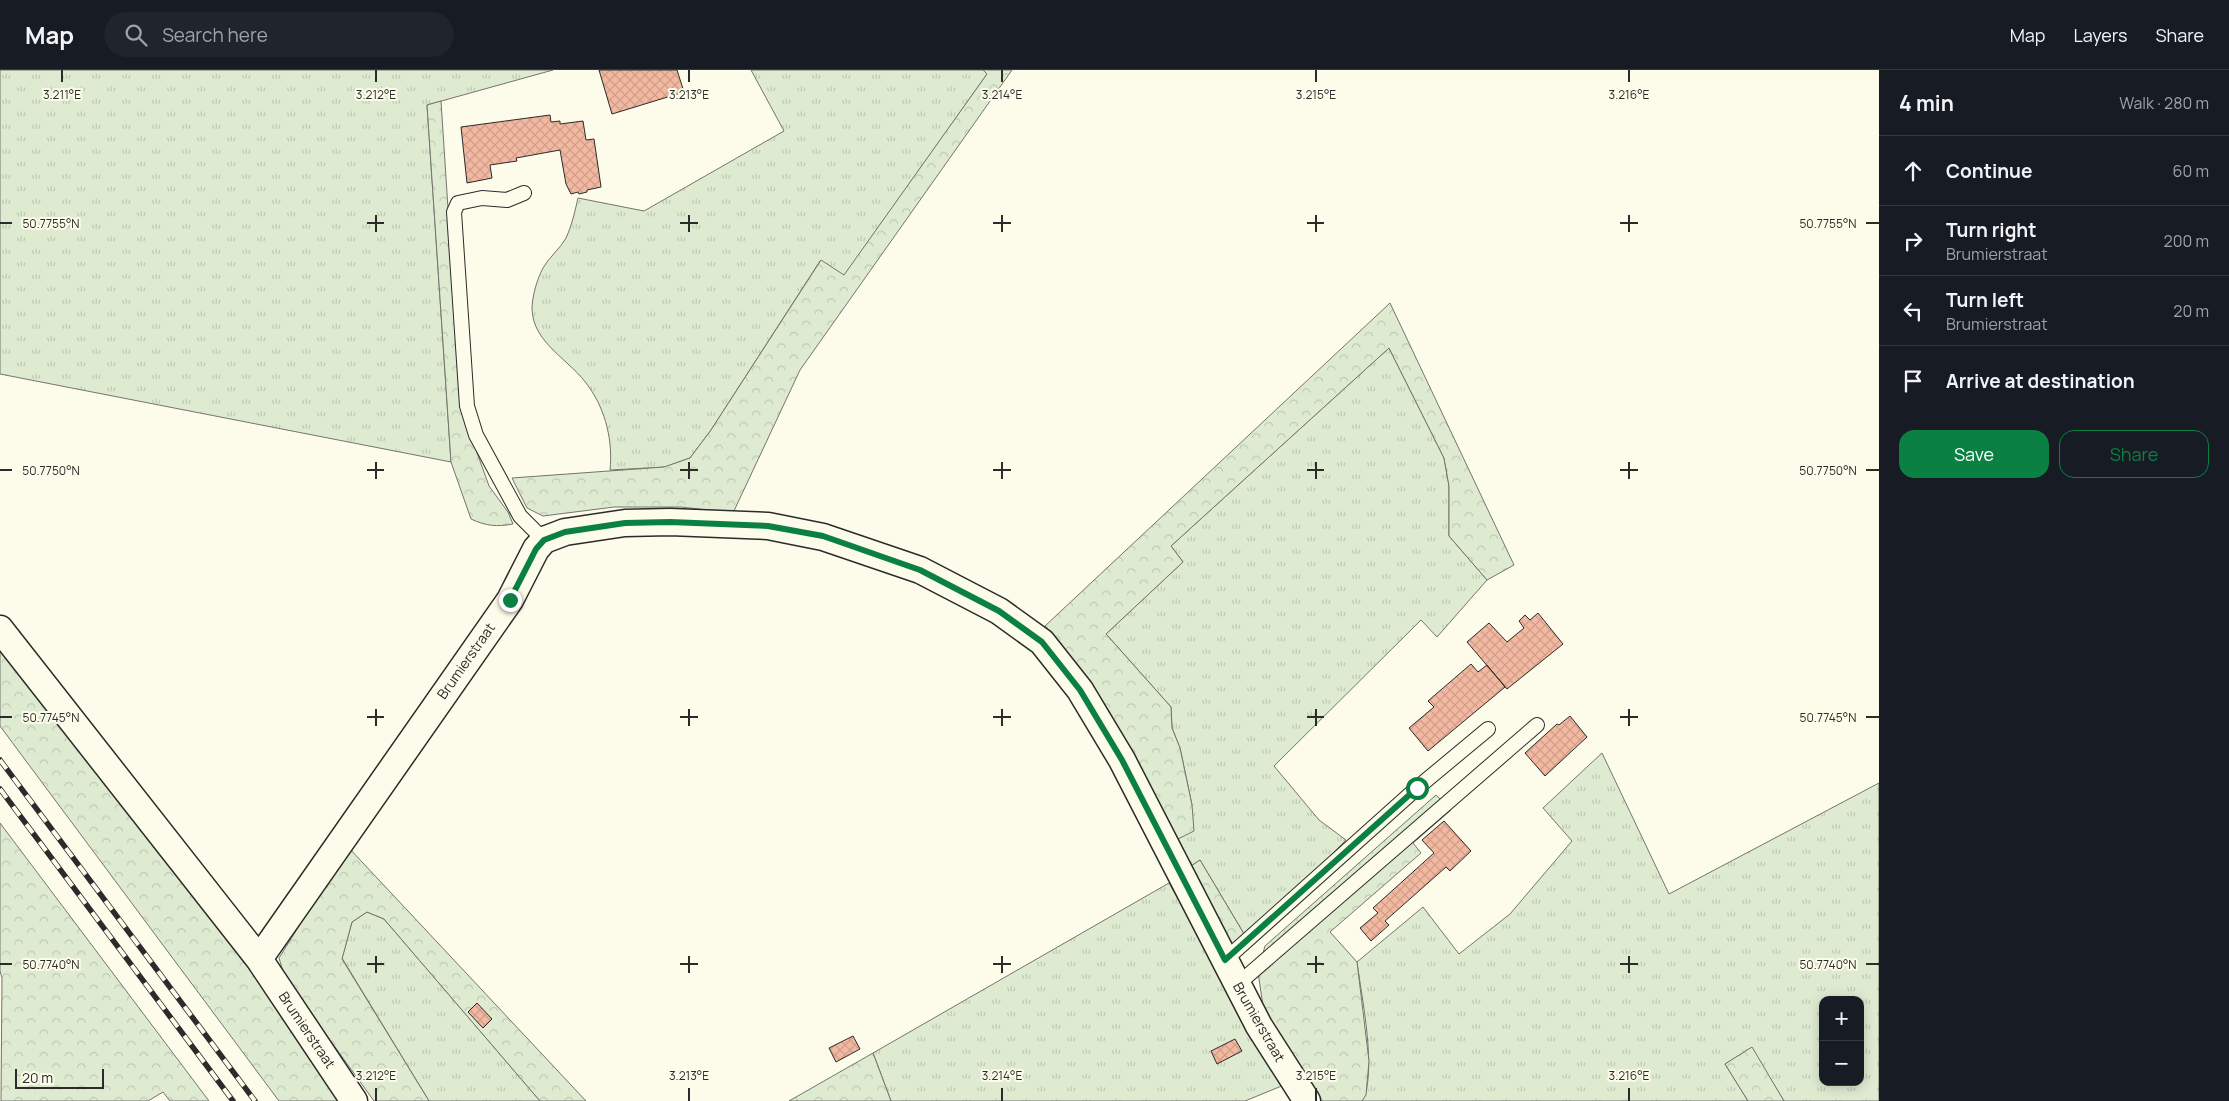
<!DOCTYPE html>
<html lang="en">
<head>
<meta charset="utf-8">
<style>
  :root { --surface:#171b24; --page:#20242c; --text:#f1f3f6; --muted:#9ea1a6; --line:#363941; --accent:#0b8043 }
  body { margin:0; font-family:Manrope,sans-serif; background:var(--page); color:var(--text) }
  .controls { position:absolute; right:15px; bottom:15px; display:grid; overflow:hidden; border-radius:10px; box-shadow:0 2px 12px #0003 }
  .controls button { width:45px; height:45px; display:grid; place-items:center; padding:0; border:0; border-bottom:1px solid var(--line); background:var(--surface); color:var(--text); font:25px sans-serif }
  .scale { position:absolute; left:15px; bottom:12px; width:89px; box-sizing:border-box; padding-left:5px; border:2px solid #2b2b2b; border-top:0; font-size:14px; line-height:18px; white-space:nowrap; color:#2b2b2b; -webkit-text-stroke:4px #fdfbea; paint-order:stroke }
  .stop { position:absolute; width:15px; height:15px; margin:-11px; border:4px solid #0b8043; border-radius:50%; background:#fff }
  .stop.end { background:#0b8043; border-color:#fff; box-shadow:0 1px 5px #0008 }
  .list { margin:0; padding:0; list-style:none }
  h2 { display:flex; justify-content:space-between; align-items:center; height:65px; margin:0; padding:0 20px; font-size:21px }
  h2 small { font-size:16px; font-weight:400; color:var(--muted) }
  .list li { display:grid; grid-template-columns:32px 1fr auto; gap:15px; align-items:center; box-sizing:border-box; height:70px; padding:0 20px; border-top:1px solid var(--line) }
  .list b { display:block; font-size:19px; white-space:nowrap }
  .list p { margin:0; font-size:16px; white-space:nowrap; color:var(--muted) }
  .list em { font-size:16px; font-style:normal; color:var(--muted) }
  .actions { display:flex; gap:10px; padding:15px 20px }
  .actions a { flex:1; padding:11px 0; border:1px solid var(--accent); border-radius:15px; text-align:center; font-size:18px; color:var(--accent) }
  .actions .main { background:var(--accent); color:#fff }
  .icon { flex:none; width:28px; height:28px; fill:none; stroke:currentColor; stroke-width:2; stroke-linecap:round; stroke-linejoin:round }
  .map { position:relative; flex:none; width:1879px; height:1031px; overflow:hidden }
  header { display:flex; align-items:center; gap:30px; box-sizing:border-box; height:70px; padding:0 25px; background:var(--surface); border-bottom:1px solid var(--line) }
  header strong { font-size:24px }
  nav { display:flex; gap:28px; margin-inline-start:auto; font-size:18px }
  .search { width:350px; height:45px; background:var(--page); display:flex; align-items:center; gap:12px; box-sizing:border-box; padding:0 18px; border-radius:28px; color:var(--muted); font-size:19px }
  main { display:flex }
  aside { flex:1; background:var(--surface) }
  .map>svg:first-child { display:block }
  .grass { fill:url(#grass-tufts); stroke:#74746e; fill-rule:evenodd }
  .forest { fill:url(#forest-crowns); stroke:#74746e }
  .building { fill:url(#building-cross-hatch); stroke:#2b2b2b }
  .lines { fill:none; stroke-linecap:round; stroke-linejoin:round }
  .service-casing { stroke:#2b2b2b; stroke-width:16 }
  .minor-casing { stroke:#2b2b2b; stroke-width:29 }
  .service { stroke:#fdfbea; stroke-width:14 }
  .minor { stroke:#fdfbea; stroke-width:26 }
  .rail-casing { stroke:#2b2b2b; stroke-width:5.5 }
  .rail { stroke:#fdfbea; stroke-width:4; stroke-dasharray:11; stroke-linecap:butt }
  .route { stroke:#0b8043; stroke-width:6 }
  .ticks { fill:none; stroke:#2b2b2b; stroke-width:2 }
  .labels { text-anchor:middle; stroke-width:4; stroke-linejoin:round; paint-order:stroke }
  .street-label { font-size:14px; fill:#2b2b2b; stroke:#fdfbea }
  .ticks-label { font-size:12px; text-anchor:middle; fill:#2b2b2b; stroke:#fdfbea; stroke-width:4; stroke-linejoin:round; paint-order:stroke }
</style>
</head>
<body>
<header>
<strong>Map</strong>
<div class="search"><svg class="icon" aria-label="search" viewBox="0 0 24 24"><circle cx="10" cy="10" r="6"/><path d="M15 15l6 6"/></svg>Search here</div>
<nav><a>Map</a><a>Layers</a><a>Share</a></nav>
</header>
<main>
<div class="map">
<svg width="1879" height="1031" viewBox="0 0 1879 1031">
  <defs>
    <pattern id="grass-tufts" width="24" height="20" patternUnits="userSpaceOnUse" patternTransform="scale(1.25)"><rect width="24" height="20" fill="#deebd1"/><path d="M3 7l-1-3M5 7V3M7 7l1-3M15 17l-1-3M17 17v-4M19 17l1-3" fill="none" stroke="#bfcab4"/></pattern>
    <pattern id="forest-crowns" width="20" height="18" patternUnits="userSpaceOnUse" patternTransform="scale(1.25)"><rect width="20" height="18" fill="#deebd1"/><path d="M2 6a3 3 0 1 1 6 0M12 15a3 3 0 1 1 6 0" fill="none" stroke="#bfcab4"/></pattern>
    <pattern id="building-cross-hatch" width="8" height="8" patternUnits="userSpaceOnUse" patternTransform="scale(1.25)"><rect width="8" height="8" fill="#f2b8a0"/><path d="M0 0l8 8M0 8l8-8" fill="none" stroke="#d09e8a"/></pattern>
  </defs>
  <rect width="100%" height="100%" fill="#fdfbea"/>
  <path class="grass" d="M 0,0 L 553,0 L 427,35 L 451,392 L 0,304 Z
    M 751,0 L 983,0 L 987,4 L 844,206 L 820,191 L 711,360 L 690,388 L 665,397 L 610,400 C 613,372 606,341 589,317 C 571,290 533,274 532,239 C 532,227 537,209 543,198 C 549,187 560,179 566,168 C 572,155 575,141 578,128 L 644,141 L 784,61 Z
    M 1389,278 L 1444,388 L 1449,416 L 1449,466 L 1487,510 L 1437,567 L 1421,550 L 1274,696 L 1319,750 L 1346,770 L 1247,869 L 1200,790 L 1188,798 L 1172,772 L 1192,735 L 1180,678 L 1172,658 L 1171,637 L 1106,564 L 1183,492 L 1171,476 Z
    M 1602,683 L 1669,824 L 1879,713 L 1879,1031 L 1784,1031 L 1751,978 L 1725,994 L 1748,1031 L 1362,1031 C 1378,1004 1361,924 1357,892 L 1423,837 L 1459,884 L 1510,844 L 1572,771 L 1543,738 ZM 1823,930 L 1860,930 L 1860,1012 L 1823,1012 Z
    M 1169,813 L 1284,1015 L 1245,1031 L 891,1031 L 873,983 Z
    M 367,842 L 384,849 L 540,1031 L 429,1031 L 342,888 L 352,852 Z"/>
  <path class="forest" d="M 983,0 L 1012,0 L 800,300 L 733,443 L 681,437 L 614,437 L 543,446 L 527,438 L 512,408 L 664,397 L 690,388 L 711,360 L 821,190 L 844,205 L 987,4 Z
    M 441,31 L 461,338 L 489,416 L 508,442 L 513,454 C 497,457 486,456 471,449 L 451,392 L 427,35 Z
    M 1390,233 L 1514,495 L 1487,510 L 1449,466 L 1449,416 L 1444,388 L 1389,278 L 1171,476 L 1183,492 L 1106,564 L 1171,637 L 1172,658 L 1180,678 L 1192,735 L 1194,761 L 1172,772 L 1091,622 L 1045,556 Z
    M 0,574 L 170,788 L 267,921 L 339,1031 L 279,1031 L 0,656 Z
    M 1436,725 L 1451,740 L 1413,773 L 1421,783 L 1330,862 L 1357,892 L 1369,991 L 1366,1025 L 1362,1031 L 1317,1031 L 1264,943 L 1258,902 L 1265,876 Z
    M 0,753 L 209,1031 L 170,1031 L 163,1022 L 148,1031 L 1,1031 L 2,908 L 0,901 Z
    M 348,777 L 586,1031 L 540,1031 L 384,849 L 367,842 L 352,852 L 342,889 L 429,1031 L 374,1031 L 285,908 L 279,888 Z
    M 1200,790 L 1247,869 L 1227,877 L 1188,798 Z
    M 1752,977 L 1784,1031 L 1748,1031 L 1725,994 Z
    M 873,983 L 891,1031 L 789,1031 Z"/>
  <path class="building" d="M 599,0 L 677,0 L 684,22 L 612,44 Z
    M 550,45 L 551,52 L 560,51 L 560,54 L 583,51 L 586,70 L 594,69 L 601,117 L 587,120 L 587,122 L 579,124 L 578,122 L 571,124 L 566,114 L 560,80 L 516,88 L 517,91 L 490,95 L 492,108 L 467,113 L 461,57 Z
    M 1538,543 L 1563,574 L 1507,619 L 1467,572 L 1489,553 L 1507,572 L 1524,558 L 1519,551 L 1525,545 L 1530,550 Z
    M 1471,594 L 1478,602 L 1487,595 L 1505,617 L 1428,681 L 1409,658 L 1434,637 L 1428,631 Z
    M 1570,646 L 1587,667 L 1545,706 L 1525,683 L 1557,654 L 1559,655 Z
    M 1444,751 L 1471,781 L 1450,801 L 1446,797 L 1385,851 L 1389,855 L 1371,871 L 1360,858 L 1378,843 L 1373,838 L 1434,783 L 1422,770 Z
    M 477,933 L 492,949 L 483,958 L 468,942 Z
    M 853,966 L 860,979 L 836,992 L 829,978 Z
    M 1235,969 L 1242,981 L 1217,994 L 1211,981 Z"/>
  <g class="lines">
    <defs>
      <path id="service" d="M 524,123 L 507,130 L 482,128 L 458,133 L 454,142 L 467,336 L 476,365 L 520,446 L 544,470
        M 1225,890 L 1417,718 L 1488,659
        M 1238,914 L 1537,655"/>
      <path id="minor" d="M 0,559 L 259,889 L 354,1031
        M 259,889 L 510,530 L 536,479 L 544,470 L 565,462 L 625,453 L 670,452 L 768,456 L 823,467 L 920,500 L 999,541 L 1042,572 L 1080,620 L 1122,690 L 1259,956 L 1307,1031"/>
    </defs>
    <use href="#service" class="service-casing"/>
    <use href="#minor" class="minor-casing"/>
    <use href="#service" class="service"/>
    <use href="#minor" class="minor"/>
    <defs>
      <path id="rail" d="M 0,690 L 255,1031
        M 0,719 L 233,1031"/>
    </defs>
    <use href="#rail" class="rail-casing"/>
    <use href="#rail" class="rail"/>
  </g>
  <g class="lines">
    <path class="route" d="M 510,530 L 536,479 L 544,470 L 565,462 L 625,453 L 670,452 L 768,456 L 823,466 L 920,500 L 999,541 L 1042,572 L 1080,620 L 1122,690 L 1225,890 L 1417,718"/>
  </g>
  <path class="ticks" d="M 62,0 L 62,12M 376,0 L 376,12M 689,0 L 689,12M 1002,0 L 1002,12M 1316,0 L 1316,12M 1629,0 L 1629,12M 376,145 L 376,162M 689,145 L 689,162M 1002,145 L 1002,162M 1316,145 L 1316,162M 1629,145 L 1629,162M 0,153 L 12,153M 367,153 L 384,153M 680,153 L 698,153M 993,153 L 1011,153M 1307,153 L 1324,153M 1620,153 L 1638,153M 1866,153 L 1879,153M 376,392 L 376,409M 689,392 L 689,409M 1002,392 L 1002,409M 1316,392 L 1316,409M 1629,392 L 1629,409M 0,400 L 12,400M 367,400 L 384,400M 680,400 L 698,400M 993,400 L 1011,400M 1307,400 L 1324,400M 1620,400 L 1638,400M 1866,400 L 1879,400M 376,639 L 376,656M 689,639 L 689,656M 1002,639 L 1002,656M 1316,639 L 1316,656M 1629,639 L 1629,656M 0,647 L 12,647M 367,647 L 384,647M 680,647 L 698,647M 993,647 L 1011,647M 1307,647 L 1324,647M 1620,647 L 1638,647M 1866,647 L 1879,647M 376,886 L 376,903M 689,886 L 689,903M 1002,886 L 1002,903M 1316,886 L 1316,903M 1629,886 L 1629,903M 0,894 L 12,894M 367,894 L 384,894M 680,894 L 698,894M 993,894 L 1011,894M 1307,894 L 1324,894M 1620,894 L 1638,894M 1866,894 L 1879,894M 376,1018 L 376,1031M 689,1018 L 689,1031M 1002,1018 L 1002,1031M 1316,1018 L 1316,1031M 1629,1018 L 1629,1031"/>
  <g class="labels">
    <g class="street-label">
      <text transform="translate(466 591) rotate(-55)" y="5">Brumierstraat</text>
      <text transform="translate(1259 952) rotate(60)" y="5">Brumierstraat</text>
      <text transform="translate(307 960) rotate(56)" y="5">Brumierstraat</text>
    </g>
  </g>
  <g class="ticks-label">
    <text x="62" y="29">3.211°E</text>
    <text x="376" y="29">3.212°E</text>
    <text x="689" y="29">3.213°E</text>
    <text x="1002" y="29">3.214°E</text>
    <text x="1316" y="29">3.215°E</text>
    <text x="1629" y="29">3.216°E</text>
    <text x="51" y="158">50.7755°N</text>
    <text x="1828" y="158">50.7755°N</text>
    <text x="51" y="405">50.7750°N</text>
    <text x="1828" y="405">50.7750°N</text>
    <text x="51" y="652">50.7745°N</text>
    <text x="1828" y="652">50.7745°N</text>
    <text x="51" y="899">50.7740°N</text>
    <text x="1828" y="899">50.7740°N</text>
    <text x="376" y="1010">3.212°E</text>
    <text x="689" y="1010">3.213°E</text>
    <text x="1002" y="1010">3.214°E</text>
    <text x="1316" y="1010">3.215°E</text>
    <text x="1629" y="1010">3.216°E</text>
  </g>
</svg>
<div class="controls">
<button>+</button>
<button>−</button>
</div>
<div class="scale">20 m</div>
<div class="stop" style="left:1417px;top:718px"></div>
<div class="stop end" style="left:510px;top:530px"></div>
</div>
<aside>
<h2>4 min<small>Walk · 280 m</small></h2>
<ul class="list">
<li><svg class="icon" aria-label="ahead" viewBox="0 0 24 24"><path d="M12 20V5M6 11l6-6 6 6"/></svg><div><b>Continue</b></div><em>60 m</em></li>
<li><svg class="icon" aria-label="right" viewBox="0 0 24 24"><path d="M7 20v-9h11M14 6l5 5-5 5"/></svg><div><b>Turn right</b><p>Brumierstraat</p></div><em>200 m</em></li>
<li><svg class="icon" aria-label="left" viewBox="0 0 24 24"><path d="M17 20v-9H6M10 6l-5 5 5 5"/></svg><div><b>Turn left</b><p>Brumierstraat</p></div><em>20 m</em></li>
<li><svg class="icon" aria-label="arrive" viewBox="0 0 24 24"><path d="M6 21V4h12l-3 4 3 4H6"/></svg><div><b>Arrive at destination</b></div></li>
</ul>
<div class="actions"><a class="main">Save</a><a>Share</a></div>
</aside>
</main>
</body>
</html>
